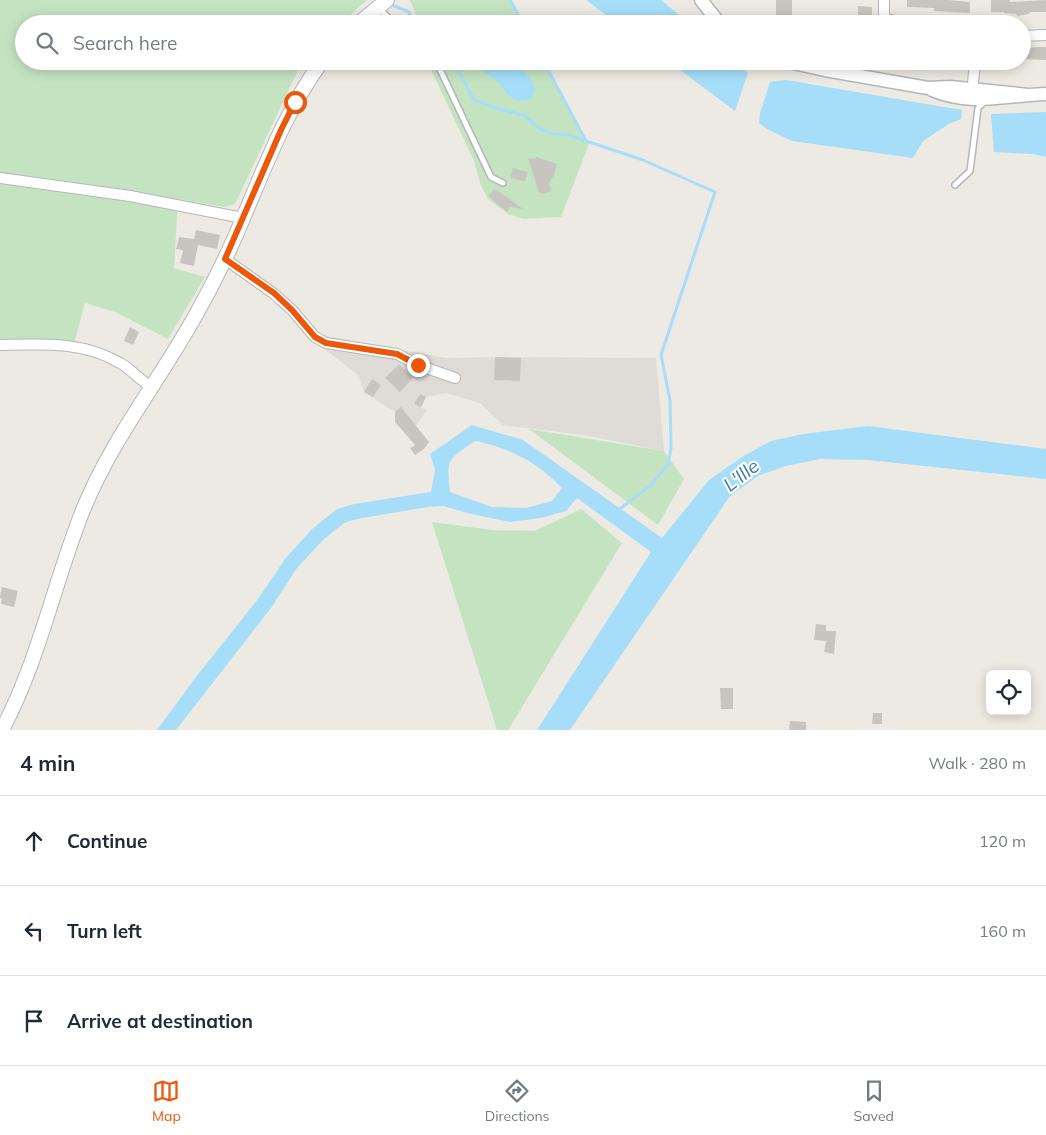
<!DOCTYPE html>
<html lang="en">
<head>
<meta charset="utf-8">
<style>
  :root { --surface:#fff; --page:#f6f6f7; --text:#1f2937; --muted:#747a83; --line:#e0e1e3; --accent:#ea580c }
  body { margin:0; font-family:Mulish,sans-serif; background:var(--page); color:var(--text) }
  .controls { position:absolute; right:15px; bottom:15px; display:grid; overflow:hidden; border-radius:8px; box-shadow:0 2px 12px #0003 }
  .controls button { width:45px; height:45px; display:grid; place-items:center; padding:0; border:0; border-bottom:1px solid var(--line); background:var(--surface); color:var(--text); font:25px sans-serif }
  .stop { position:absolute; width:15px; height:15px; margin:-11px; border:4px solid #ea580c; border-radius:50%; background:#fff }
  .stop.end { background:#ea580c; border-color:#fff; box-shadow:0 1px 5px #0008 }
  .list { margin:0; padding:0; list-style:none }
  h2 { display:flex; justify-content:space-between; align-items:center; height:65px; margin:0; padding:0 20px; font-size:21px }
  h2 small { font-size:16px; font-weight:400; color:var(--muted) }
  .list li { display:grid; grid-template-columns:32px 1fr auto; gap:15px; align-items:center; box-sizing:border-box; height:90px; padding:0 20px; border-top:1px solid var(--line) }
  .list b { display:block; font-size:19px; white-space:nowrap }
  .list em { font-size:16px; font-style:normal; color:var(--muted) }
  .icon { flex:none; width:28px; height:28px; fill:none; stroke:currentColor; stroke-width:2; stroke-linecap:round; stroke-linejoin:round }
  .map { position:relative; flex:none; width:1046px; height:730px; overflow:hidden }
  .search { position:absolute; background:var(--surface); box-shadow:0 2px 12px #0003; left:15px; right:15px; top:15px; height:55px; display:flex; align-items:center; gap:12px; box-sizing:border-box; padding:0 18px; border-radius:28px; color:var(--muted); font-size:19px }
  .sheet { height:335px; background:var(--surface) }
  nav { display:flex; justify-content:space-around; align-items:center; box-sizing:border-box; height:70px; border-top:1px solid var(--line); background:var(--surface); font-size:14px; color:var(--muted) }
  nav a { display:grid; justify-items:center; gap:2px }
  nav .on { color:var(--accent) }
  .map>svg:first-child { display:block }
  .industrial { fill:#dfdcd8 }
  .green { fill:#c4e4c1 }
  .water { fill:#a6defa; fill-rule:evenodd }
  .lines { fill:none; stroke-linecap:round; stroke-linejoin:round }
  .stream { stroke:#a6defa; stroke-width:3 }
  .building { fill:#c8c5c0 }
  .service-casing { stroke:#b4b6ba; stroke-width:8 }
  .minor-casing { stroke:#b4b6ba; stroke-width:12 }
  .tertiary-casing { stroke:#b4b6ba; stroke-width:15 }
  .secondary-casing { stroke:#b2b7ba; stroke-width:16 }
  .service { stroke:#fff; stroke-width:5 }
  .minor { stroke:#fff; stroke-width:10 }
  .tertiary { stroke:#fff; stroke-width:12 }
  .secondary { stroke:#fff; stroke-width:14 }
  .route { stroke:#ea580c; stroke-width:6 }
  .labels { text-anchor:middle; stroke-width:4; stroke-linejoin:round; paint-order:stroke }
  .water-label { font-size:19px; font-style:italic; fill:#417aa3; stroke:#fff }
</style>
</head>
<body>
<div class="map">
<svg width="1046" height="730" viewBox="0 0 1046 730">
  <rect width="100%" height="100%" fill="#edeae3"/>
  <path class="industrial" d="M 321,335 L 446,358 L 495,357 L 656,358 L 664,451 L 583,435 L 503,425 L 480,403 L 446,393 L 426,397 L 421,407 L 427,410 L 416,426 L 364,392 L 359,376 L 326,350 Z"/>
  <path class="green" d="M 0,0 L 367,0 L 340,24 L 24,24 L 24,61 L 305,61 L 299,68 L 235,204 L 224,207 L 178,199 L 174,268 L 205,277 L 168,339 L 115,312 L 85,303 L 74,343 L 0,342 Z
    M 410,0 L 512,0 L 525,24 L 416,24 L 417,17 Z
    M 427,61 L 545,61 L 589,144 L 561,217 L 523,219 L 508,214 L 489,200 L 481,186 L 474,161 Z
    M 529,429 L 664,451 L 684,479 L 658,525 Z
    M 581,509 L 622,543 L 508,730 L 497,730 L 432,522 L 492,530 L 535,531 Z"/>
  <path class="water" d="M 586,0 L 661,0 L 690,24 L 618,24 Z
    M 470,61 L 515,61 L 531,80 L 535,89 L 532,98 C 509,108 508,89 493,78 C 485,72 477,69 469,63 Z
    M 668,61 L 734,61 L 748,73 L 735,111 Z
    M 786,80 L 962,110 L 961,119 L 949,124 L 923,141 L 913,158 L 792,141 L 767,129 L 759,123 L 760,113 L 770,82 Z
    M 1046,112 L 1046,157 L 1033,154 L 994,152 L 991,114 Z
    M 472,425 L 523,440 L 662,538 L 709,480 L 742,457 L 771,441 L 803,434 L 868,426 L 1046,449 L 1046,479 L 868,460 L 820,459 L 786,466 L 758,476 L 730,496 L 570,730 L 537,730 L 651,552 L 577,498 L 566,511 L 541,518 L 510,522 L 467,513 L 444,506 L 428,507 L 357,519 L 344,523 L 323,540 L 297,568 L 271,608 L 176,730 L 157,730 L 196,677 L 258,599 L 285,559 L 312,529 L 337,509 L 354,504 L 431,492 L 435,470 L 430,454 ZM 475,441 C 510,448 537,462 562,488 L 552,501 L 526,508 L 492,507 L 450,492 C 446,458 448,460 475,441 Z"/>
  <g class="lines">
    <path class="stream" d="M 510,0 L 523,24
      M 390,4 L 409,12 L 412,19
      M 454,61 L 474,100 L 499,109 L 524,115 L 540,129 L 550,133 L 573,136 L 585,141
      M 543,61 L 586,141 L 643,160 L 715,192 L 661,355 L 670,400 L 671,448 L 668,465 L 650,486 L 617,511"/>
  </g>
  <path class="building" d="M 776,0 L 792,0 L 792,24 L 776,24 Z
    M 907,0 L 948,0 L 970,2 L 970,13 L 934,11 L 934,8 L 907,7 Z
    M 991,0 L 1010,0 L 1010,2 L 1046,0 L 1046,12 L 1030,12 L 1029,14 L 1018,16 L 1016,14 L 1004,13 L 1004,12 L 991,12 Z
    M 858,6 L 872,7 L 872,16 L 875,16 L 874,24 L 858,24 Z
    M 1038,47 L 1046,47 L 1046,60 L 1022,59 L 1024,48 Z
    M 536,157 L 557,164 L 554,175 L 549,183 L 551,191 L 543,194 L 539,193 L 528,158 L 535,159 Z
    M 513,168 L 528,172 L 525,181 L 510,178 Z
    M 494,189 L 498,191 L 523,209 L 510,207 L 507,212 L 488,196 Z
    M 196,230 L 220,235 L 217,249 L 198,245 L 194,266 L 180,263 L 183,250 L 176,249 L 179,237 L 194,239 Z
    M 130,327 L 139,332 L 133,345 L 124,341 Z
    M 495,357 L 521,358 L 520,381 L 494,380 Z
    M 399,364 L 413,378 L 400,392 L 385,378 Z
    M 372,379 L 381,385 L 373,397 L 364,392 Z
    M 420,394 L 426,397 L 421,407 L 414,404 Z
    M 401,407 L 429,442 L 424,449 L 415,455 L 410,448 L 415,445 L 395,422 L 395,412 Z
    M 2,587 L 18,591 L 14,607 L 1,604 L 2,599 L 0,598 L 0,596 Z
    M 816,624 L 826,625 L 826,631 L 836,631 L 834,654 L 824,652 L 826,641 L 814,640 Z
    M 720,688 L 733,688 L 733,709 L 721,709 Z
    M 873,713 L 882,713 L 882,724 L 872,724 Z
    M 790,721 L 806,722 L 806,730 L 789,730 Z"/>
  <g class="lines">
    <defs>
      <path id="service" d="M 379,8 L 394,24
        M 436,61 L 491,177 L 503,183
        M 955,185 L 970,171 L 978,108 L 985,101"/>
      <path id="minor" d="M 884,0 L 884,24
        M 885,19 L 912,24
        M 1022,36 L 1046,35
        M 972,95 L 975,61
        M 0,178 L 130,196 L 243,218
        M 225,259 L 273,293 L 292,310 L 315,337 L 326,343 L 397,354 L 418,365 L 455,378
        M 0,345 C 42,344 83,341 120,363 C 131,369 140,380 151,387"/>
      <path id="tertiary" d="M 701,0 L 720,24
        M 784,61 L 825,70 L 928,88 L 950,87 L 1029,95
        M 932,90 C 973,107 1005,95 1046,94"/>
      <path id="secondary" d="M 358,24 L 387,0
        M 2,730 C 39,660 54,583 83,510 C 112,438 161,379 198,311 C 215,280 231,248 244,216 C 267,162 287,109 322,61"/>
    </defs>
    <use href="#service" class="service-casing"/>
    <use href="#minor" class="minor-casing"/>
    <use href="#tertiary" class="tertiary-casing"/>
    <use href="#secondary" class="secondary-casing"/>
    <use href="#service" class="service"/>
    <use href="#minor" class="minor"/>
    <use href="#tertiary" class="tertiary"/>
    <use href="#secondary" class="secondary"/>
  </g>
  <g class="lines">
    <path class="route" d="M 295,102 L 281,130 L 225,259 L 274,293 L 292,310 L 315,337 L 326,343 L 397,354 L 418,365"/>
  </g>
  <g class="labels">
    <g class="water-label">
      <text transform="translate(741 475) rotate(-38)" y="7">L'Ille</text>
    </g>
  </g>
</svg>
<div class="controls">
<button><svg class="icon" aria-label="locate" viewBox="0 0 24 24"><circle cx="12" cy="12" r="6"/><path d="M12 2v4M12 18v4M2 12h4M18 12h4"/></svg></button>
</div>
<div class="stop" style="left:295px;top:102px"></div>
<div class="stop end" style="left:418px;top:365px"></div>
<div class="search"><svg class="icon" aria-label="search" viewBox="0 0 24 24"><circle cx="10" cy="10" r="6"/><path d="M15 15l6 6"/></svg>Search here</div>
</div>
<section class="sheet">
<h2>4 min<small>Walk · 280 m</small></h2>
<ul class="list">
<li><svg class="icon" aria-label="ahead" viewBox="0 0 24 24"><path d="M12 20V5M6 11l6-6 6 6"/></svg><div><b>Continue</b></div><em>120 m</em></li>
<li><svg class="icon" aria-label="left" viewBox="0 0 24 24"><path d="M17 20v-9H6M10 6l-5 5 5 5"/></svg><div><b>Turn left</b></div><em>160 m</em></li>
<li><svg class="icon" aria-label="arrive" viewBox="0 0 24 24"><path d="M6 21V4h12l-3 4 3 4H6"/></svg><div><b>Arrive at destination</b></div></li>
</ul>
</section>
<nav>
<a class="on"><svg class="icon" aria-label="map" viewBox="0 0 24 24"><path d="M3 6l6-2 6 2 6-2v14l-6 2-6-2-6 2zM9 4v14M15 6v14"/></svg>Map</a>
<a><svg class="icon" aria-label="directions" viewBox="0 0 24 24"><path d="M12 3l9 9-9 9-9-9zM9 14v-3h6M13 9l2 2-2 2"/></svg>Directions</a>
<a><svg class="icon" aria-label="saved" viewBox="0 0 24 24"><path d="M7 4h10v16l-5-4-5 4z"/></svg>Saved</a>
</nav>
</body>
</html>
